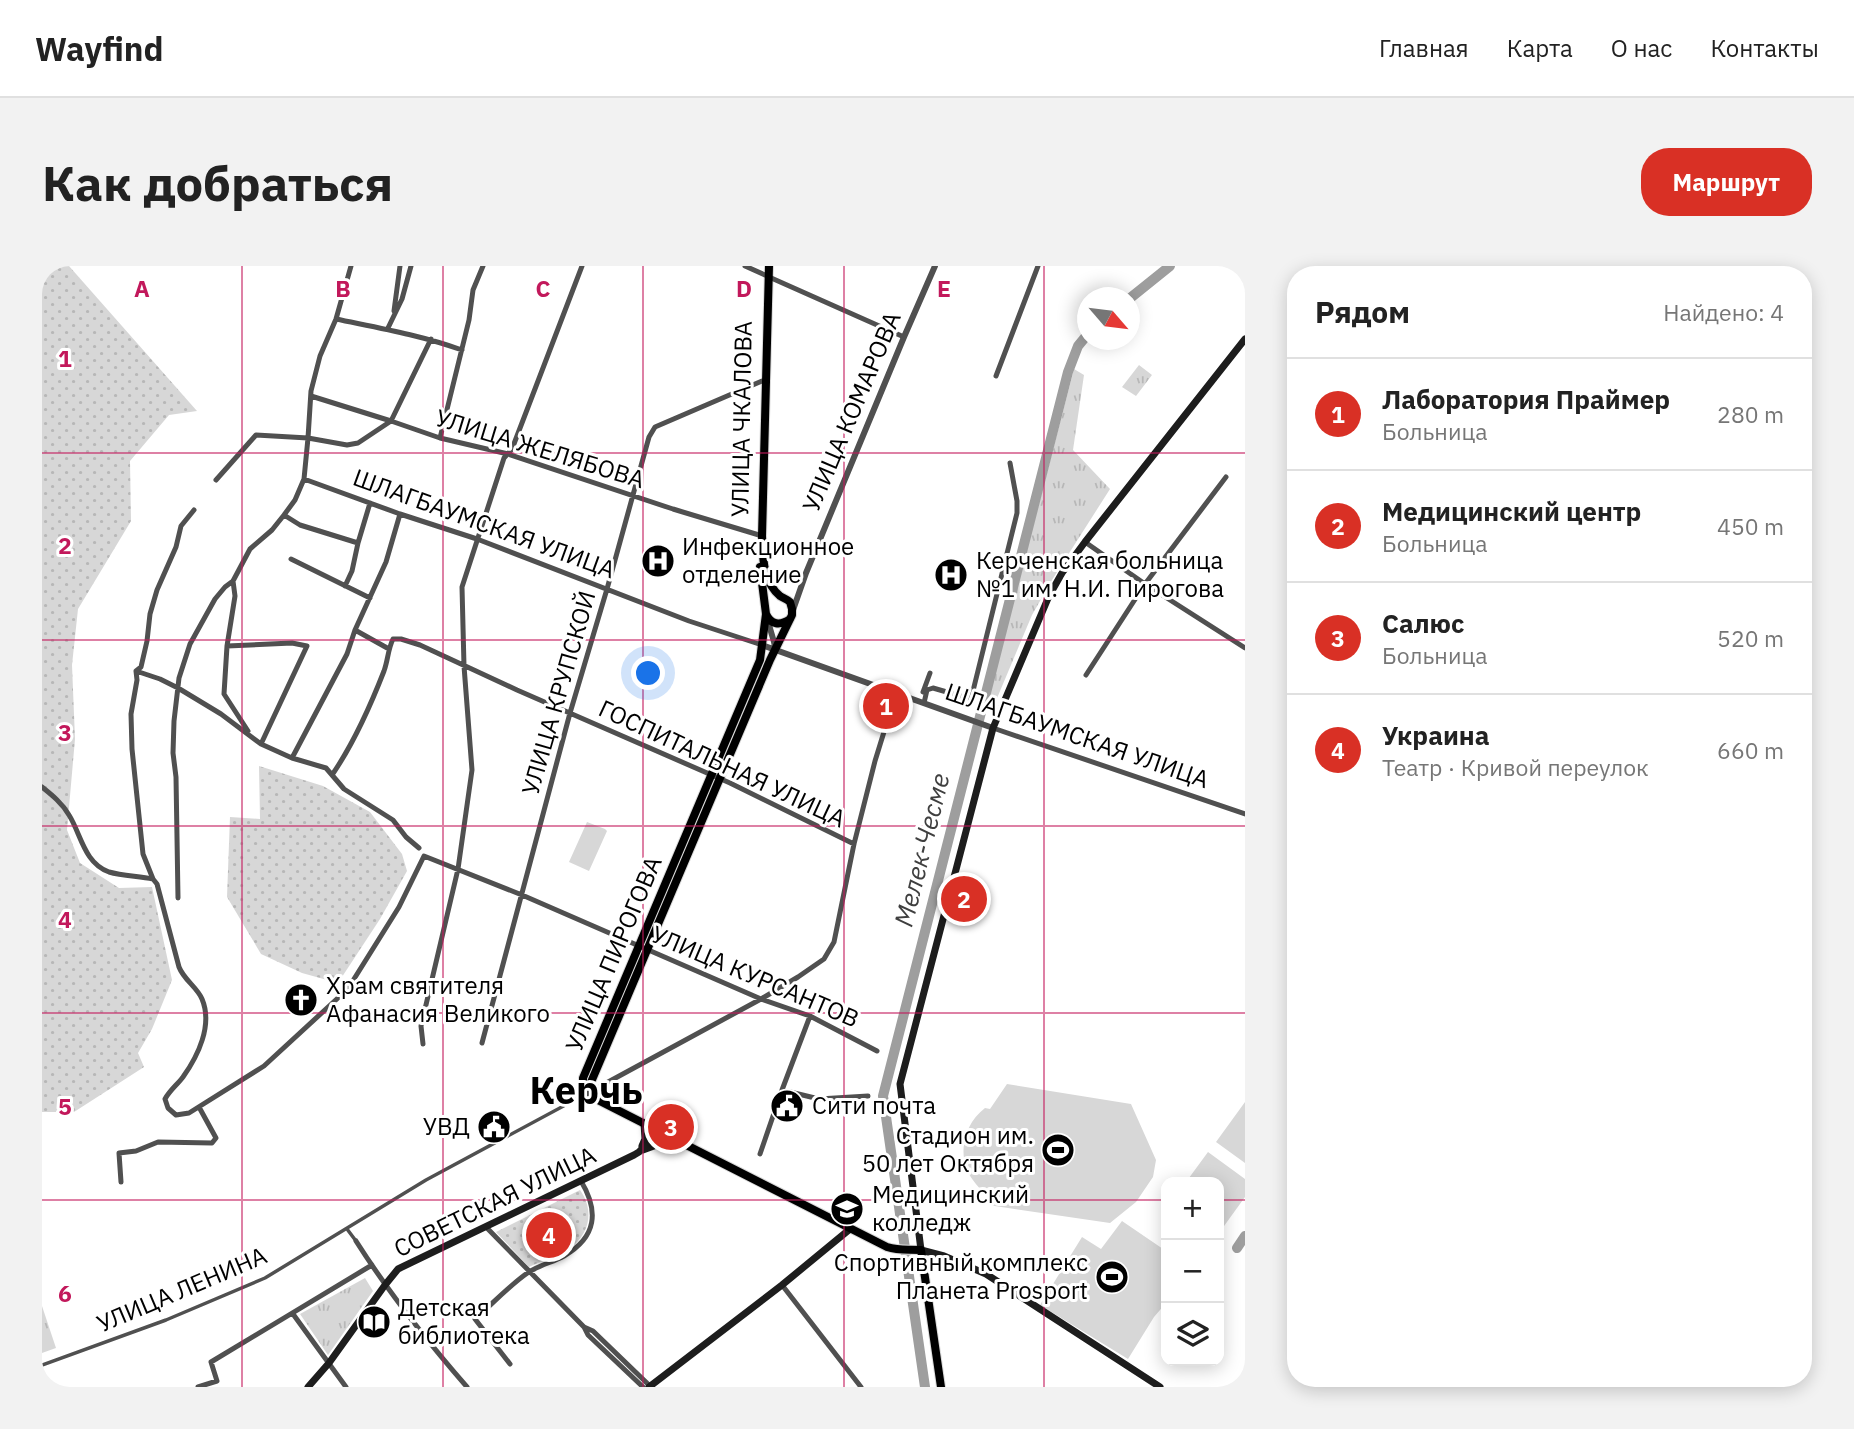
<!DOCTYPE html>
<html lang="ru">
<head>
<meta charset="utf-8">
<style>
  :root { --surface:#fff; --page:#f2f2f2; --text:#222; --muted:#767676; --line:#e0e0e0; --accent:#d93025 }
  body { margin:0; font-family:"IBM Plex Sans",sans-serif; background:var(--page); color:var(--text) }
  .controls { position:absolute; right:21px; bottom:21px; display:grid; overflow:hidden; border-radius:14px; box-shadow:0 4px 18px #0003 }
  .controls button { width:63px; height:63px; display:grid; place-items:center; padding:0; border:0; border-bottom:2px solid var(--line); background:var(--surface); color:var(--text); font:35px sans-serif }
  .compass { position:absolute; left:1035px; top:21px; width:63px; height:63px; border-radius:50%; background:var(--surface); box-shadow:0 4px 18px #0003; rotate:118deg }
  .you { position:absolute; left:607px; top:408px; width:24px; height:24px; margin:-18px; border:5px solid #fff; border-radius:50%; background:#1a73e8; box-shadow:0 0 0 10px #1a73e833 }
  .badge { display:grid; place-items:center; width:46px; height:46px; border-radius:50%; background:var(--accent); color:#fff; font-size:23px; font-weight:700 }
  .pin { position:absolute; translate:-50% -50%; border:4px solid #fff; box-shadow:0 2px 7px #0006 }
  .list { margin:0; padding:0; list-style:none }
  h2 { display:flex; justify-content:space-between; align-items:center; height:91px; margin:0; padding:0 28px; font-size:30px }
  h2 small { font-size:23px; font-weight:400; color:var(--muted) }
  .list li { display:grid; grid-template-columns:46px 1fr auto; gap:21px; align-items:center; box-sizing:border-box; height:112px; padding:0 28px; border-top:2px solid var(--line) }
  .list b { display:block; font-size:26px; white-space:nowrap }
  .list p { margin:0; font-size:23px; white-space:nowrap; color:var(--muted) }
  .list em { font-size:23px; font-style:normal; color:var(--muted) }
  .icon { flex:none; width:38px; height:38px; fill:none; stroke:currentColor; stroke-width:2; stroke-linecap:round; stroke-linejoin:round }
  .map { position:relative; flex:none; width:1203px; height:1121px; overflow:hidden; border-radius:28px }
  header { display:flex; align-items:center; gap:42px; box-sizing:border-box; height:98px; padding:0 35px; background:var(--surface); border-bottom:2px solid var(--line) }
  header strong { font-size:33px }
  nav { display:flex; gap:38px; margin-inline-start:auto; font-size:24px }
  .intro { display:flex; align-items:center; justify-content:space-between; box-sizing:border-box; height:168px; padding:0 42px }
  h1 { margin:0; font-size:49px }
  .button { padding:18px 32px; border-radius:28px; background:var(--accent); color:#fff; font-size:24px; font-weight:700 }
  main { display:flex; gap:42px; padding:0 42px }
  aside { flex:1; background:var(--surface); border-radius:28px; box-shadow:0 4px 18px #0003 }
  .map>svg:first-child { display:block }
  .grass { fill:url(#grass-dots) }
  .park { fill:url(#park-tufts) }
  .pitch { fill:#d7d7d7 }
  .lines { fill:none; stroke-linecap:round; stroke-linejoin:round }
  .river { stroke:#9e9e9e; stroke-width:10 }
  .primary-casing { stroke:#dbdbdb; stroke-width:10 }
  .pedestrian { stroke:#505050; stroke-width:3.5 }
  .minor { stroke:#505050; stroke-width:5 }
  .tertiary { stroke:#505050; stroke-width:6 }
  .secondary { stroke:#1d1d1d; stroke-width:7 }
  .primary { stroke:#000; stroke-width:8 }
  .grid { fill:none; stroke:#c2185b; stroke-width:2; stroke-opacity:0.55 }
  .labels { text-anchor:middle; stroke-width:6; stroke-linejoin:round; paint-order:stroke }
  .street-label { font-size:24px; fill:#000; stroke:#fff }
  .poi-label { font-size:24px; fill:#000; stroke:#fff; text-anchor:start }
  .water-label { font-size:26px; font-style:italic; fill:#3f3f3f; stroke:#fff }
  .town-label { font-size:38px; font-weight:bold; fill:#000; stroke:#fff }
  .grid-label { font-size:23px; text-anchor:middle; font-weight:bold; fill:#c2185b; stroke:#fff; stroke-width:6; stroke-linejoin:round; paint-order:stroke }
</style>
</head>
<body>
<header>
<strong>Wayfind</strong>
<nav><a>Главная</a><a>Карта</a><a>О нас</a><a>Контакты</a></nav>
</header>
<div class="intro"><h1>Как добраться</h1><a class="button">Маршрут</a></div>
<main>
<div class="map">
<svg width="1203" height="1121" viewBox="0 0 1203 1121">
  <defs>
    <pattern id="grass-dots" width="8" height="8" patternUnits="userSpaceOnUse" patternTransform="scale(1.75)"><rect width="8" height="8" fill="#d7d7d7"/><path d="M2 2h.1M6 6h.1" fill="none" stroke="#b7b7b7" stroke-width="1.8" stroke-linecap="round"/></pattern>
    <pattern id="park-tufts" width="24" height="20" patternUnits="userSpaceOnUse" patternTransform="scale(1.75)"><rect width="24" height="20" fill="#d7d7d7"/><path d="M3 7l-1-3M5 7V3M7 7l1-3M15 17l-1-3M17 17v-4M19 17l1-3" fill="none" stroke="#b7b7b7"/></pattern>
  </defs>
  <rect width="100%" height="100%" fill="#fff"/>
  <path class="grass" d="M 0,0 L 27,0 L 155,145 L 127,149 L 88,195 L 89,255 L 36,343 L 30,399 L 33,473 L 25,564 L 38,597 L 77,622 L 110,621 L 130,714 L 110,763 L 96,787 L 102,801 L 32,846 L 0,846 Z
    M 217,500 L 281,520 L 328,546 L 360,588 L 365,605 L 338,653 L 296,717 L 260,707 L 219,688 L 185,631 L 188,551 L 218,553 Z
    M 538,924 C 551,942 549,964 532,979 C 520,989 501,994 487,1001 L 454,966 Z"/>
  <path class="park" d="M 1097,99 L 1110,109 L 1094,130 L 1080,121 Z
    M 1032,103 L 1042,109 L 1031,184 L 1068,223 L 1010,314 L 990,349 L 953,437 L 946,433 Z
    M 323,1012 L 331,1025 L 286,1089 L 258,1048 Z
    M 0,1040 L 14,1082 L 0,1087 Z"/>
  <path class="pitch" d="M 545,556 L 563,563 L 565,565 L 547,605 L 527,596 Z
    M 965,818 L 1089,838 L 1114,894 L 1111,911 L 1094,936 L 1068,957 L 946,939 C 944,934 942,928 939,924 C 933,917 927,910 924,901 C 917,879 925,856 943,842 L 948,843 Z
    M 1203,836 L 1203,897 L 1174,876 Z
    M 1166,886 L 1203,913 L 1203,931 L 1177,967 L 1177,916 L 1144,916 Z
    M 1080,955 L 1124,985 L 1124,1037 L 1112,1051 L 1086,1093 L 998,1039 L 1040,971 L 1059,983 Z"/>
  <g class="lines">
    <path class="river" d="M 1087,33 L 1128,0
      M 1195,982 L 1203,970
      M 883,1121 L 841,830 L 1026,106 L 1036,80 L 1045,69"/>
    <defs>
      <path id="primary" d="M 724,348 C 729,359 738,360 748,353
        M 544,828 L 728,394 L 750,349 L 750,343 L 748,336 C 745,333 741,332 738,330 C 720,315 721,290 720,270 L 727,0
        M 544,828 L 541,819 L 541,812 L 718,394 L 724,348 L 718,301
        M 544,828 L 845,981 C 857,985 867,983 879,984 L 899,1121"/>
    </defs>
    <use href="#primary" class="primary-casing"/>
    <path class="pedestrian" d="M 305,963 L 314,975
      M 0,1099 L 124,1054 L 223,1012 L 384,914 L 542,829"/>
    <path class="minor" d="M 703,0 L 723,9
      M 727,11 L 862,71
      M 352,45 L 358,0
      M 294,53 C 337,62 378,69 420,84
      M 346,62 L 360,33 L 369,0
      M 954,110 L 996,0
      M 269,130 L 349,155 L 398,172 L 466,188 L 631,243 L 717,269
      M 398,172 L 427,54 L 431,24 L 441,0
      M 262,213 L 358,248 L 435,273 L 647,355 L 720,379
      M 174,214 L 214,169 L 266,172 L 305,179 L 316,177 L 349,155 L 389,73
      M 242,249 L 258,259 L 316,277
      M 1043,276 L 1103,318 L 1203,382
      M 249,293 L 328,332
      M 191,315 L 193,330 L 185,380 L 182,428 L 206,465
      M 303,320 L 310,305 L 316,277 L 328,237
      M 313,364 L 347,383
      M 185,380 L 250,377 L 265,380 L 219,478
      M 94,405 L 118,413 L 136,422 L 179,448 L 219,478 L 250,492 L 284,502 L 302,523 L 351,554 L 364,571 L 377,582
      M 1044,409 L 1103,318 L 1184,211
      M 881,426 L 888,407
      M 882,437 L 885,424 L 891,422 L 929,433 L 975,247 L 975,235 L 968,197
      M 951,462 L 1203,548
      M 250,492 L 305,388 L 313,364 L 344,296 L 358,248
      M 290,509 C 312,477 328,441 342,405 C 346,394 346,383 351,373 L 359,373 L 378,379 L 475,424 L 688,517 L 812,578
      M 0,521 C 10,529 20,537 27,549 C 39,568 42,597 67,606 C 81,610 97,610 111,613 L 115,618 L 137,701 C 142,714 155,721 160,733 C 171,759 156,790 141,811 C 135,819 128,824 123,833 L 126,842 L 134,849 L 147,847 L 222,800 L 297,731 L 312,713 L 357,641 L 382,590 L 480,629 L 719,733 L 768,750 L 835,785
      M 111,613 L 101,588 L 90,483 L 89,448 L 95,414 L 94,405 L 99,401 L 105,375 L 108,348 L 115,324 L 134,281 L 139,260 L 152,244
      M 136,632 L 134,511 L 131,487 L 132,455 L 137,412 L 148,378 L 173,333 L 183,321 L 191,315 L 208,283 L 230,264 L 242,249 L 253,234 L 262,213 L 266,172 L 269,125 L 278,90 L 294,53 L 309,0
      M 440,777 L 528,447 L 565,323 L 607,171 L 613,161 L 720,115
      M 381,778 L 379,760 L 416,603 L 430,504 L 422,400 L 420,321 L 462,192 L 470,183 L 540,0
      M 740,824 L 777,833 L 826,830
      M 544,828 L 719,733 L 756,711 L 782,693 L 792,676 L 812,578 L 833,495 L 854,427
      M 718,888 L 740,824 L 768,750
      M 79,916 L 77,887 L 94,885 L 116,876 L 170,877 L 174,872 L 157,841
      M 444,961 L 542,1061 L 546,1069 L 601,1121
      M 314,975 C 347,1027 385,1075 425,1121
      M 740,1019 L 819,1121
      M 251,1048 L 304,1121
      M 542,1061 L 551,1065 L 608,1120
      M 468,1098 L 433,1053 C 449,1039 470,1017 487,1006 C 498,999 511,996 522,990 C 555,971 557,945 539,915
      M 156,1121 L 175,1115 L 169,1096 L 330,999
      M 1200,1121 L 1203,1118"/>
    <path class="tertiary" d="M 751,344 L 764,307 L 862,71 L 893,0
      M 725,352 L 732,376 L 733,381
      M 720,379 L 951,462"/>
    <path class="secondary" d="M 600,880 L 603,873 L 602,857
      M 601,884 L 631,873
      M 266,1121 L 287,1097 L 343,1019 L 356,1003 L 592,889 L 597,886 L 617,865
      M 607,1121 L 740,1019 L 808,963
      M 1118,1121 L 944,1008 L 902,990 L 879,984 L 858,818 L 951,462 L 1007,330 L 1020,307 L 1043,276 L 1203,73"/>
    <use href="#primary" class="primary"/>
  </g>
  <path class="grid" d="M 200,0 L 200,1121M 401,0 L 401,1121M 601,0 L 601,1121M 802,0 L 802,1121M 1002,0 L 1002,1121M 0,187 L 1203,187M 0,374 L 1203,374M 0,560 L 1203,560M 0,747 L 1203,747M 0,934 L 1124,934M 1177,934 L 1203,934"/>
  <defs>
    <symbol id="hospital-disc" viewBox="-11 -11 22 22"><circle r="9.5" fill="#000" stroke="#fff"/><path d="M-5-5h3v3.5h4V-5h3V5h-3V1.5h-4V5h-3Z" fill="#fff"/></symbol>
    <symbol id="church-disc" viewBox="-11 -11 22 22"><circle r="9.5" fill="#000" stroke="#fff"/><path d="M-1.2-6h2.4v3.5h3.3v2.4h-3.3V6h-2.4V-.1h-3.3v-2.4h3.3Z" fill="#fff"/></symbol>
    <symbol id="civic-disc" viewBox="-11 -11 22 22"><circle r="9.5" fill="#000" stroke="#fff"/><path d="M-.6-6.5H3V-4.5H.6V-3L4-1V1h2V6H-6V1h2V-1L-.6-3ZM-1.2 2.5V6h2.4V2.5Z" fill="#fff"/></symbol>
    <symbol id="stadium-disc" viewBox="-11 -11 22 22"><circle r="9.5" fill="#000" stroke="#fff"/><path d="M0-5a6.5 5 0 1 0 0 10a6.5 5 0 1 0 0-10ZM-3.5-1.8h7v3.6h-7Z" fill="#fff"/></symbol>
    <symbol id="university-disc" viewBox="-11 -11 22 22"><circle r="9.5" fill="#000" stroke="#fff"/><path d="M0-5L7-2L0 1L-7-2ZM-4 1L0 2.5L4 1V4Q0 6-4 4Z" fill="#fff"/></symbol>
    <symbol id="library-disc" viewBox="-11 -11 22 22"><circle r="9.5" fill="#000" stroke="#fff"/><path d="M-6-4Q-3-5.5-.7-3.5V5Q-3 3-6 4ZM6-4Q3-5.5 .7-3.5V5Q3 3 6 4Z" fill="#fff"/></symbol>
  </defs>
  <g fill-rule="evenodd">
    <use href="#hospital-disc" x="597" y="276" width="38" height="38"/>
    <use href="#hospital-disc" x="890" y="290" width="38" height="38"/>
    <use href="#church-disc" x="240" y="715" width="38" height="38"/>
    <use href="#civic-disc" x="726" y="821" width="38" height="38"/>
    <use href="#civic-disc" x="433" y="842" width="38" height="38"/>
    <use href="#stadium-disc" x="997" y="865" width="38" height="38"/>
    <use href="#university-disc" x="786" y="924" width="38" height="38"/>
    <use href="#stadium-disc" x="1051" y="992" width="38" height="38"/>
    <use href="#library-disc" x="313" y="1037" width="38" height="38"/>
  </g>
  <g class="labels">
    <g class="street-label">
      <text transform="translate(810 146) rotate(-67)" y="8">УЛИЦА КОМАРОВА</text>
      <text transform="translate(700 153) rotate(-89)" y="8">УЛИЦА ЧКАЛОВА</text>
      <text transform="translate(498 183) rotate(17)" y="8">УЛИЦА ЖЕЛЯБОВА</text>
      <text transform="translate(442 258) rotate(20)" y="8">ШЛАГБАУМСКАЯ УЛИЦА</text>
      <text transform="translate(517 427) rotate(-74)" y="8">УЛИЦА КРУПСКОЙ</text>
      <text transform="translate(1035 470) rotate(19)" y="8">ШЛАГБАУМСКАЯ УЛИЦА</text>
      <text transform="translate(680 498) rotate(25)" y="8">ГОСПИТАЛЬНАЯ УЛИЦА</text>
      <text transform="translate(572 688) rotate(-67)" y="8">УЛИЦА ПИРОГОВА</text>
      <text transform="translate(713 711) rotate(23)" y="8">УЛИЦА КУРСАНТОВ</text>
      <text transform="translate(453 936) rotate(-26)" y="8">СОВЕТСКАЯ УЛИЦА</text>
      <text transform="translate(140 1024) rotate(-23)" y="8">УЛИЦА ЛЕНИНА</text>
    </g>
    <g class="poi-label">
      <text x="640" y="289">Инфекционное<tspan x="640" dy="28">отделение</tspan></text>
      <text x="934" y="303">Керченская больница<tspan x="934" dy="28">№1 им. Н.И. Пирогова</tspan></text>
      <text x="284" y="728">Храм святителя<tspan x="284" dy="28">Афанасия Великого</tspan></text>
      <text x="770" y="848">Сити почта</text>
      <text x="428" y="869" text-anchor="end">УВД</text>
      <text x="992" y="878" text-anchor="end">Стадион им.<tspan x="992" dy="28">50 лет Октября</tspan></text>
      <text x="830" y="937">Медицинский<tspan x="830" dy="28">колледж</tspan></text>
      <text x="1046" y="1005" text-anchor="end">Спортивный комплекс<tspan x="1046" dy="28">Планета Prosport</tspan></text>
      <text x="356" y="1050">Детская<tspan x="356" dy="28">библиотека</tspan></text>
    </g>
    <g class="water-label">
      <text transform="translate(880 584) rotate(-76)" y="9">Мелек-Чесме</text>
    </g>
    <g class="town-label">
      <text x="544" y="838">Керчь</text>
    </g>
  </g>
  <g class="grid-label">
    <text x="100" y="31">A</text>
    <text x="301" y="31">B</text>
    <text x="501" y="31">C</text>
    <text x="702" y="31">D</text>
    <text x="902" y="31">E</text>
    <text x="23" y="101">1</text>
    <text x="23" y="288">2</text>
    <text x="23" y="475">3</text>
    <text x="23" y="662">4</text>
    <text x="23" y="849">5</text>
    <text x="23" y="1036">6</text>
  </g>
</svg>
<div class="controls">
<button>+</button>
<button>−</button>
<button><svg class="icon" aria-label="layers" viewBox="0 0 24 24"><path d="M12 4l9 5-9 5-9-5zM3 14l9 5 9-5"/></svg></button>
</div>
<svg class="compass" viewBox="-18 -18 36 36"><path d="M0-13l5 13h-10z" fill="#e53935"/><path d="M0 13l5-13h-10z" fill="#767676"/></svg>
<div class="you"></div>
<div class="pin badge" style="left:844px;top:440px">1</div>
<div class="pin badge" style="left:922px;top:633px">2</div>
<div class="pin badge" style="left:629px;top:861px">3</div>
<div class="pin badge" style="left:507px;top:969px">4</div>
</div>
<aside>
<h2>Рядом<small>Найдено: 4</small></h2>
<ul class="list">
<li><span class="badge">1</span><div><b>Лаборатория Праймер</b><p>Больница</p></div><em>280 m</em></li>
<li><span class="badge">2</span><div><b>Медицинский центр</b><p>Больница</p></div><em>450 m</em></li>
<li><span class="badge">3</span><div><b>Салюс</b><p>Больница</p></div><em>520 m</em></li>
<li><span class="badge">4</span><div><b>Украина</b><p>Театр · Кривой переулок</p></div><em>660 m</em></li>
</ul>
</aside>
</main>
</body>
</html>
